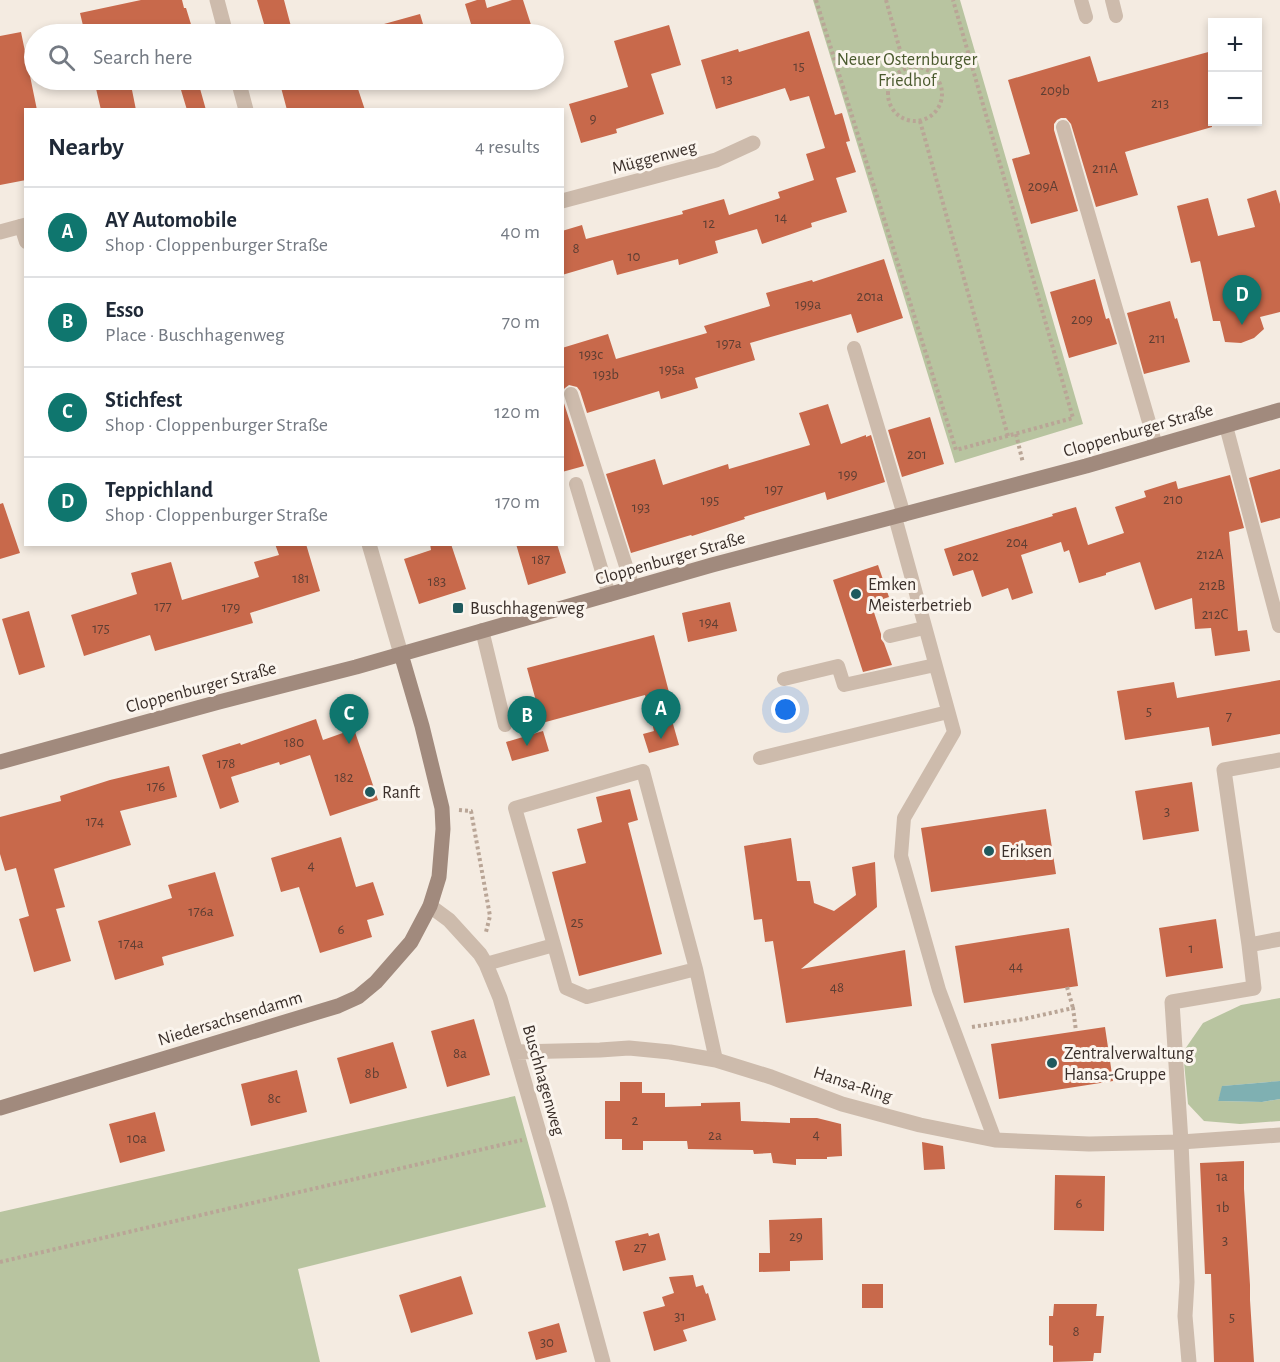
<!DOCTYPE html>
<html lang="en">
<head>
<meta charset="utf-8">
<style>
  :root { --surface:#fff; --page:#f2f2f3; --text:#1f2937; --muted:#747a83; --line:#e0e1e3; --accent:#0f766e }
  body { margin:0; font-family:"Alegreya Sans",sans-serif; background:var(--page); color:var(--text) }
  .controls { position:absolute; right:18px; top:18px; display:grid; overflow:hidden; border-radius:0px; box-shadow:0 3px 9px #0003 }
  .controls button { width:54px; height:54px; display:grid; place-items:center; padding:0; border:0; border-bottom:2px solid var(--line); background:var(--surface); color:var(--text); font:30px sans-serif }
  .you { position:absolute; left:786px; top:710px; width:21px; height:21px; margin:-15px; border:4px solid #fff; border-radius:50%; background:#1a73e8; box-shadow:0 0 0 9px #1a73e833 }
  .badge { display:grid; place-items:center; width:39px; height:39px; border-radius:50%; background:var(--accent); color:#fff; font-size:20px; font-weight:700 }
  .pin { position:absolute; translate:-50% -50px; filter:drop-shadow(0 2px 3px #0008) }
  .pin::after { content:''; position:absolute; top:32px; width:21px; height:18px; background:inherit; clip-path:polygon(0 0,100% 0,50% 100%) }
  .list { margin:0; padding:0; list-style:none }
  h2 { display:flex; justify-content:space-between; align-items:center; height:78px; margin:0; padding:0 24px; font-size:26px }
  h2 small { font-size:20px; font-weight:400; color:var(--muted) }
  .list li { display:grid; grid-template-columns:39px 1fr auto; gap:18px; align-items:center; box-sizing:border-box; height:90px; padding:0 24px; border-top:2px solid var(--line) }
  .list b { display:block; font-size:22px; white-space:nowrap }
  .list p { margin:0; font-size:20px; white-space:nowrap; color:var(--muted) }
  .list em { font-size:20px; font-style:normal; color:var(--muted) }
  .icon { flex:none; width:33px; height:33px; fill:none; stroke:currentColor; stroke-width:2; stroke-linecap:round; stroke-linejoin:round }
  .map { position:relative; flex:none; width:1280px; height:1362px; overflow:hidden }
  .search { position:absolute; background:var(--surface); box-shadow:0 3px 9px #0003; left:24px; top:24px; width:540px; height:66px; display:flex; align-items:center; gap:15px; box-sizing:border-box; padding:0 21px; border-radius:33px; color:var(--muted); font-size:22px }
  .panel { position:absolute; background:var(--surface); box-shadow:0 3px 9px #0003; left:24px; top:108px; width:540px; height:438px; border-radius:0px }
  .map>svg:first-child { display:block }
  .green { fill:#b8c4a0 }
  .water { fill:#7fb0b2 }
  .building { fill:#c8694b }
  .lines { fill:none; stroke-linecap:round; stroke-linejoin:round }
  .path { stroke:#b9a596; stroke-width:4; stroke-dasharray:3 3; stroke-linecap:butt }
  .lane { stroke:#cdbbac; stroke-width:14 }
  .street { stroke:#cdbbac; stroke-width:15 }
  .secondary { stroke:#a18a7d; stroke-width:15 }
  .poi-dot { fill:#1f5a5e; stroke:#fbf5ee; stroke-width:2 }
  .labels { text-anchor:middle; stroke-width:6; stroke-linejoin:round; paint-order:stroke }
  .number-label { font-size:15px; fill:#5e3e33 }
  .park-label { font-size:18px; fill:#4a5a2e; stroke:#fbf5ee }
  .street-label { font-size:18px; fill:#3b302b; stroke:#fbf5ee }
  .poi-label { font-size:18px; fill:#3b302b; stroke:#fbf5ee; text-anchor:start }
</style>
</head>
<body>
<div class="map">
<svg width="1280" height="1362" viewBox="0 0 1280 1362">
  <rect width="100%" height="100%" fill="#f4ebe1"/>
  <path class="green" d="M 813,0 L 960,0 L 1083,424 L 955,463 Z
    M 1280,998 L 1280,1081 L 1223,1086 L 1218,1101 L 1262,1102 L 1280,1099 L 1280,1121 L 1240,1124 L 1204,1121 L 1188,1104 L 1183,1052 L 1203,1023 L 1241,1005 Z
    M 515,1096 L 546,1207 L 298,1269 L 320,1362 L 0,1362 L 0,1212 Z"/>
  <path class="water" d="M 1280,1081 L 1280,1099 L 1262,1102 L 1218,1101 L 1222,1086 Z"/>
  <path class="building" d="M 141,0 L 182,0 L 184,8 L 186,8 L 194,34 L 85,34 L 80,13 Z
    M 257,0 L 284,0 L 293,34 L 267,34 Z
    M 477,0 L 485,0 L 487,8 L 512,0 L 523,0 L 533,31 L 523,34 L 474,34 L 465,4 Z
    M 420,14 L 426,34 L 366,34 L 366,29 Z
    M 669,25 L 681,65 L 651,74 L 664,114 L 616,129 L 617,133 L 581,143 L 569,104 L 628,87 L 614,41 Z
    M 809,31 L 835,115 L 842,113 L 850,141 L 846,142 L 856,172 L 836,178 L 847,212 L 811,223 L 812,227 L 762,244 L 757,229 L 715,241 L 718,253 L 679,265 L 678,259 L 617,275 L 613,260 L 562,275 L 562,231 L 582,225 L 586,239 L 683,214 L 682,211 L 724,199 L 729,215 L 780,198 L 778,192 L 814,180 L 806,154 L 825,148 L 809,96 L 790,101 L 785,88 L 716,109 L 701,60 L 738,49 L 739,52 Z
    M 21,32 L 37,110 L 26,110 L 26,180 L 0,185 L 0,36 Z
    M 1212,51 L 1212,127 L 1125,152 L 1138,195 L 1096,207 L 1071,124 L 1066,118 L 1061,118 L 1057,120 L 1054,124 L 1054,130 L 1078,211 L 1031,224 L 1012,159 L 1030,154 L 1008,80 L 1090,56 L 1098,82 Z
    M 94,80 L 130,80 L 136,110 L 101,110 Z
    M 279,80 L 355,80 L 365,110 L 287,110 Z
    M 199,85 L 206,110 L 187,110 L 181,90 Z
    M 1276,190 L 1280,204 L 1280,312 L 1260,317 L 1264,329 L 1254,338 L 1241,343 L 1225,342 L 1220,321 L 1213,321 L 1200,261 L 1191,263 L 1177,206 L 1208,198 L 1218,236 L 1255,227 L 1247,199 Z
    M 884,259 L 903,318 L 857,333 L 851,314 L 750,343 L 755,360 L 695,378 L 698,388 L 661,399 L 659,391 L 587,413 L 580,391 L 577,387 L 569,385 L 565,388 L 562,391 L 562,348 L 608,334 L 616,359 L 707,333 L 704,326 L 770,306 L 766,293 L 812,280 L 813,282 Z
    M 1095,279 L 1106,319 L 1109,318 L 1117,344 L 1069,358 L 1050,292 Z
    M 1170,301 L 1175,319 L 1177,318 L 1190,362 L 1144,374 L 1127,313 Z
    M 562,397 L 584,466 L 562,472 Z
    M 828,404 L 841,444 L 866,435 L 866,437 L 871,435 L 885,482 L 827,500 L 825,492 L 744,517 L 745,519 L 692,536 L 691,535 L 631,553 L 606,474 L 655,459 L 663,485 L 728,464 L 729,469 L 810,445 L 799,413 Z
    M 930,417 L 944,464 L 902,477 L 888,430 Z
    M 1280,469 L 1280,518 L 1261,523 L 1249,478 Z
    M 1230,475 L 1244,528 L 1229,532 L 1238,631 L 1247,630 L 1250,651 L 1215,656 L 1211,628 L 1195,629 L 1192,598 L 1155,610 L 1140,562 L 1106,573 L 1106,575 L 1079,583 L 1069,550 L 1064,552 L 1061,542 L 1021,555 L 1033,593 L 1012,600 L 1008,588 L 982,597 L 973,570 L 953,576 L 944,549 L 1053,516 L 1052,514 L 1076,507 L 1088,545 L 1124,533 L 1115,507 L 1146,497 L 1144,491 L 1176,481 L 1178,489 Z
    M 3,503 L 20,553 L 0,559 L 0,504 Z
    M 275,544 L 306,544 L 320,591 L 250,613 L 253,623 L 155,651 L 150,635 L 84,656 L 71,615 L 137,594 L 131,573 L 171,562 L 182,600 L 259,577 L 254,562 L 279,555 Z
    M 430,544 L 451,544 L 466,589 L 419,604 L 404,559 L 431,550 Z
    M 516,544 L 557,544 L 566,573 L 528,585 Z
    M 878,565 L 889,597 L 871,603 L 881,634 L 881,639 L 884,643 L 892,665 L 863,672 L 833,580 Z
    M 730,602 L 737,631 L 688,642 L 682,613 Z
    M 29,611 L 45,667 L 19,675 L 2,619 Z
    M 654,635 L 675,715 L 671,717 L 679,745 L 649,753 L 643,734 L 654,731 L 645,695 L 542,723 L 527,668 Z
    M 1280,680 L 1280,734 L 1212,746 L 1209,727 L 1125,740 L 1117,691 L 1174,682 L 1177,698 Z
    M 316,719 L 323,740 L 354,729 L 378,800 L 330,816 L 310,755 L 280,765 L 279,762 L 231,777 L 239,802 L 220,809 L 202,755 L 240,743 L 241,745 Z
    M 543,731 L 549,751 L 512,761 L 506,742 Z
    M 169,766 L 177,797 L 120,811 L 131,845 L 54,869 L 65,907 L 56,909 L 71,961 L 34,972 L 19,919 L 29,916 L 16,868 L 5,871 L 0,854 L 0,817 L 61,801 L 60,796 L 110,780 Z
    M 1192,782 L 1199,831 L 1143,840 L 1135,791 Z
    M 630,789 L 638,820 L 628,823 L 662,954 L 579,976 L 552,872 L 586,863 L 577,829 L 602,822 L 596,797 Z
    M 1046,809 L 1056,874 L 931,892 L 921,828 Z
    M 341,837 L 356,887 L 373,882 L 384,915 L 367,920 L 372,937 L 320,953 L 299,887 L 281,892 L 271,858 Z
    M 791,838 L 797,881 L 810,881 L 814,903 L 834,911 L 856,895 L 852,867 L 875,862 L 877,907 L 801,969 L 905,950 L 912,1006 L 786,1023 L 773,941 L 765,942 L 762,919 L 754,920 L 744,846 Z
    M 215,872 L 234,936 L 162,957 L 164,965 L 115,980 L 98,921 L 172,898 L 168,885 Z
    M 1216,919 L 1223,968 L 1166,977 L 1159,928 Z
    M 1069,928 L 1078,986 L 964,1003 L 955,946 Z
    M 474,1019 L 490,1075 L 447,1087 L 431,1031 Z
    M 1105,1027 L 1113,1081 L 999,1099 L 991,1044 Z
    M 393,1042 L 407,1088 L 350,1104 L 337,1058 Z
    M 297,1070 L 307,1112 L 251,1126 L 241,1084 Z
    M 620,1082 L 642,1082 L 642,1093 L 665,1093 L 665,1107 L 701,1106 L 701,1103 L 740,1102 L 741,1121 L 790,1123 L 790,1118 L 817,1118 L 841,1124 L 842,1156 L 827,1157 L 827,1159 L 796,1159 L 796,1165 L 773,1163 L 771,1153 L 754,1154 L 753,1150 L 688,1149 L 687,1141 L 643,1141 L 643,1150 L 622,1150 L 622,1139 L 605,1139 L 605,1101 L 620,1101 Z
    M 155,1112 L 165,1151 L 120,1163 L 109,1124 Z
    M 922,1142 L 943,1146 L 945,1169 L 924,1170 Z
    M 1244,1161 L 1244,1189 L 1250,1285 L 1250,1300 L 1254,1362 L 1214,1362 L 1211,1274 L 1205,1274 L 1200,1163 Z
    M 1055,1175 L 1105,1176 L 1104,1231 L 1054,1230 Z
    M 822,1218 L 823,1260 L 790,1261 L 790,1271 L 759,1272 L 759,1253 L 770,1253 L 769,1220 Z
    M 648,1233 L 649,1236 L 659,1233 L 666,1260 L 623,1271 L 615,1241 Z
    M 693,1275 L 696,1287 L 703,1285 L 706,1294 L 708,1293 L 716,1320 L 683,1330 L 687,1341 L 654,1351 L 643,1312 L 665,1306 L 662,1297 L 674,1293 L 669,1277 Z
    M 461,1276 L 473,1314 L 411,1333 L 399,1295 Z
    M 862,1284 L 883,1284 L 883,1308 L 862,1308 Z
    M 1054,1304 L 1097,1304 L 1096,1316 L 1104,1316 L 1101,1353 L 1094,1353 L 1093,1361 L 1053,1362 L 1053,1346 L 1049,1345 L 1049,1316 L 1053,1316 Z
    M 559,1323 L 567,1352 L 536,1360 L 528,1332 Z"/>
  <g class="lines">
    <path class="path" d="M 816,0 L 956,450 L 1073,418 L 953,0
      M 886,0 L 905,68
      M888 94a27 27 0 1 1 54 0a27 27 0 1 1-54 0Z
      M 920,121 L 1008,436
      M 1016,434 L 1023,463
      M 459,810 L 471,811 L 490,916 L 486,932
      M 1067,987 L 1073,1008
      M 972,1027 L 1024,1019 L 1073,1008 L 1076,1031
      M 0,1262 L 522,1140"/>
    <path class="lane" d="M 1081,0 L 1086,17
      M 1112,0 L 1116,16
      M 1063,127 L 1156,446
      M 21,226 L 26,242
      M 854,348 L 904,515
      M 571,394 L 633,588
      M 1226,426 L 1279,626
      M 576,484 L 609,595
      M 895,517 L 954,732 L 904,818 L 901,856 L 939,990 L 995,1140
      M 482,630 L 505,725
      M 890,636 L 924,628
      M 784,679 L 838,666 L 844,685 L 935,665
      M 760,758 L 948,712
      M 554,945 L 515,808 L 643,771 L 696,969
      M 486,964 L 554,945 L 566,988 L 587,997 L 696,969 L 716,1060"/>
    <path class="street" d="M 217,0 L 226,34
      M 238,80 L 246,110
      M 562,201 L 716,160 L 753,143
      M 0,232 L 26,225
      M 369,544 L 401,654
      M 430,906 L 449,920 L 480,954 L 486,964 L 500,998 L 560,1204 L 603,1362
      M 1249,945 L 1280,939
      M 516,1052 L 600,1050 L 629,1048 L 670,1052 L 716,1060 L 771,1077 L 842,1104 L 920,1125 L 995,1140 L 1089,1144 L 1181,1142 L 1280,1135
      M 1189,1362 L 1185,1316 L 1187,1282 L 1181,1142 L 1172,1002 L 1254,988 L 1249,945 L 1224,770 L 1280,760"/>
    <path class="secondary" d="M 0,762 L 219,702 L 356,667 L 712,565 L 1086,466 L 1280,410
      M 0,1108 L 338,1006 L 358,997 L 376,982 L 411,942 L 430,906 L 439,877 L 443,829 L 442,808 L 422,726 L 401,654"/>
  </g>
  <g class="poi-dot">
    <circle cx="856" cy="594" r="6"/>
    <rect x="452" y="602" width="12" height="12" rx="3"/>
    <circle cx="370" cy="792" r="6"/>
    <circle cx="989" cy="851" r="6"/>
    <circle cx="1052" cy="1063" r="6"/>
  </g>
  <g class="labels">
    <g class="number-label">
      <text x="799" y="71">15</text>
      <text x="727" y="84">13</text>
      <text x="1055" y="95">209b</text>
      <text x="1160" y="108">213</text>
      <text x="593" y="123">9</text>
      <text x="1105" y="173">211A</text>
      <text x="1043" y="191">209A</text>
      <text x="781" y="222">14</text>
      <text x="709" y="228">12</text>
      <text x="576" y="253">8</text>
      <text x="634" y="261">10</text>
      <text x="870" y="301">201a</text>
      <text x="808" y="309">199a</text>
      <text x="1082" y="324">209</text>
      <text x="1157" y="343">211</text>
      <text x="729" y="348">197a</text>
      <text x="591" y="359">193c</text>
      <text x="672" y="374">195a</text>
      <text x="606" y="379">193b</text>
      <text x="917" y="459">201</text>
      <text x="848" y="479">199</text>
      <text x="774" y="494">197</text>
      <text x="1173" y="504">210</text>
      <text x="710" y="505">195</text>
      <text x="641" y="512">193</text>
      <text x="1017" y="547">204</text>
      <text x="1210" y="559">212A</text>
      <text x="968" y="561">202</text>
      <text x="541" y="564">187</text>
      <text x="301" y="583">181</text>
      <text x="437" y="586">183</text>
      <text x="1212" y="590">212B</text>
      <text x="163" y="611">177</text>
      <text x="231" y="612">179</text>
      <text x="1215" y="619">212C</text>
      <text x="709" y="627">194</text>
      <text x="101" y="633">175</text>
      <text x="1149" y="716">5</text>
      <text x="1229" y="721">7</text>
      <text x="294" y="747">180</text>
      <text x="226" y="768">178</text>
      <text x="344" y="782">182</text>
      <text x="156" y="791">176</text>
      <text x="1167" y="816">3</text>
      <text x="95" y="826">174</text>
      <text x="311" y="870">4</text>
      <text x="201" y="916">176a</text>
      <text x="577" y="927">25</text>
      <text x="341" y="934">6</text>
      <text x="131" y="948">174a</text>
      <text x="1191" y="953">1</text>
      <text x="1016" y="971">44</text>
      <text x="837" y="992">48</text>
      <text x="460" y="1058">8a</text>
      <text x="372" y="1078">8b</text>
      <text x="274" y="1103">8c</text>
      <text x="635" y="1125">2</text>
      <text x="816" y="1139">4</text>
      <text x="715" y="1140">2a</text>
      <text x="137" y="1143">10a</text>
      <text x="1222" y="1181">1a</text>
      <text x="1079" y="1208">6</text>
      <text x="1223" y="1212">1b</text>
      <text x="796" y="1241">29</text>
      <text x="1225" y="1245">3</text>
      <text x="640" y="1252">27</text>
      <text x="680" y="1321">31</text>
      <text x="1232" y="1322">5</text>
      <text x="1076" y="1336">8</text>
      <text x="547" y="1347">30</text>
    </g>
    <g class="park-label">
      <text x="907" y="65">Neuer Osternburger<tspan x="907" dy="21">Friedhof</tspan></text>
    </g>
    <g class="street-label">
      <text transform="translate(654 157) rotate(-15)" y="6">Müggenweg</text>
      <text transform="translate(1138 430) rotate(-16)" y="6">Cloppenburger Straße</text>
      <text transform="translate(670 558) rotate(-16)" y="6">Cloppenburger Straße</text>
      <text transform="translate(201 687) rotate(-15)" y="6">Cloppenburger Straße</text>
      <text transform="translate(230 1018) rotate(-17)" y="6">Niedersachsendamm</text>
      <text transform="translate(544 1080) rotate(74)" y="6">Buschhagenweg</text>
      <text transform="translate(853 1084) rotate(18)" y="6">Hansa-Ring</text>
    </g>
    <g class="poi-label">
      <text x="868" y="590">Emken<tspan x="868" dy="21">Meisterbetrieb</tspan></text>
      <text x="470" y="614">Buschhagenweg</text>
      <text x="382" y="798">Ranft</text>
      <text x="1001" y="857">Eriksen</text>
      <text x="1064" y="1059">Zentralverwaltung<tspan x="1064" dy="21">Hansa-Gruppe</tspan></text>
    </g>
  </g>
</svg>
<div class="controls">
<button>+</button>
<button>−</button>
</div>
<div class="you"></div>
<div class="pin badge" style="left:661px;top:739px">A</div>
<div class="pin badge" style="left:527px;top:746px">B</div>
<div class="pin badge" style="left:349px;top:744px">C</div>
<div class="pin badge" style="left:1242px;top:325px">D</div>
<div class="search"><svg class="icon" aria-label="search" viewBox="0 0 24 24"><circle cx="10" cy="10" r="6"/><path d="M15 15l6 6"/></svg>Search here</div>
<section class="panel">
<h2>Nearby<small>4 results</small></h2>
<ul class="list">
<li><span class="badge">A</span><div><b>AY Automobile</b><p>Shop · Cloppenburger Straße</p></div><em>40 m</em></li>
<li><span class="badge">B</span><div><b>Esso</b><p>Place · Buschhagenweg</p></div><em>70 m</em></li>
<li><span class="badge">C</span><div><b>Stichfest</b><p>Shop · Cloppenburger Straße</p></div><em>120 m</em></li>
<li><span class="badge">D</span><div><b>Teppichland</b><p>Shop · Cloppenburger Straße</p></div><em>170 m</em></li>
</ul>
</section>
</div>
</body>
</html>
